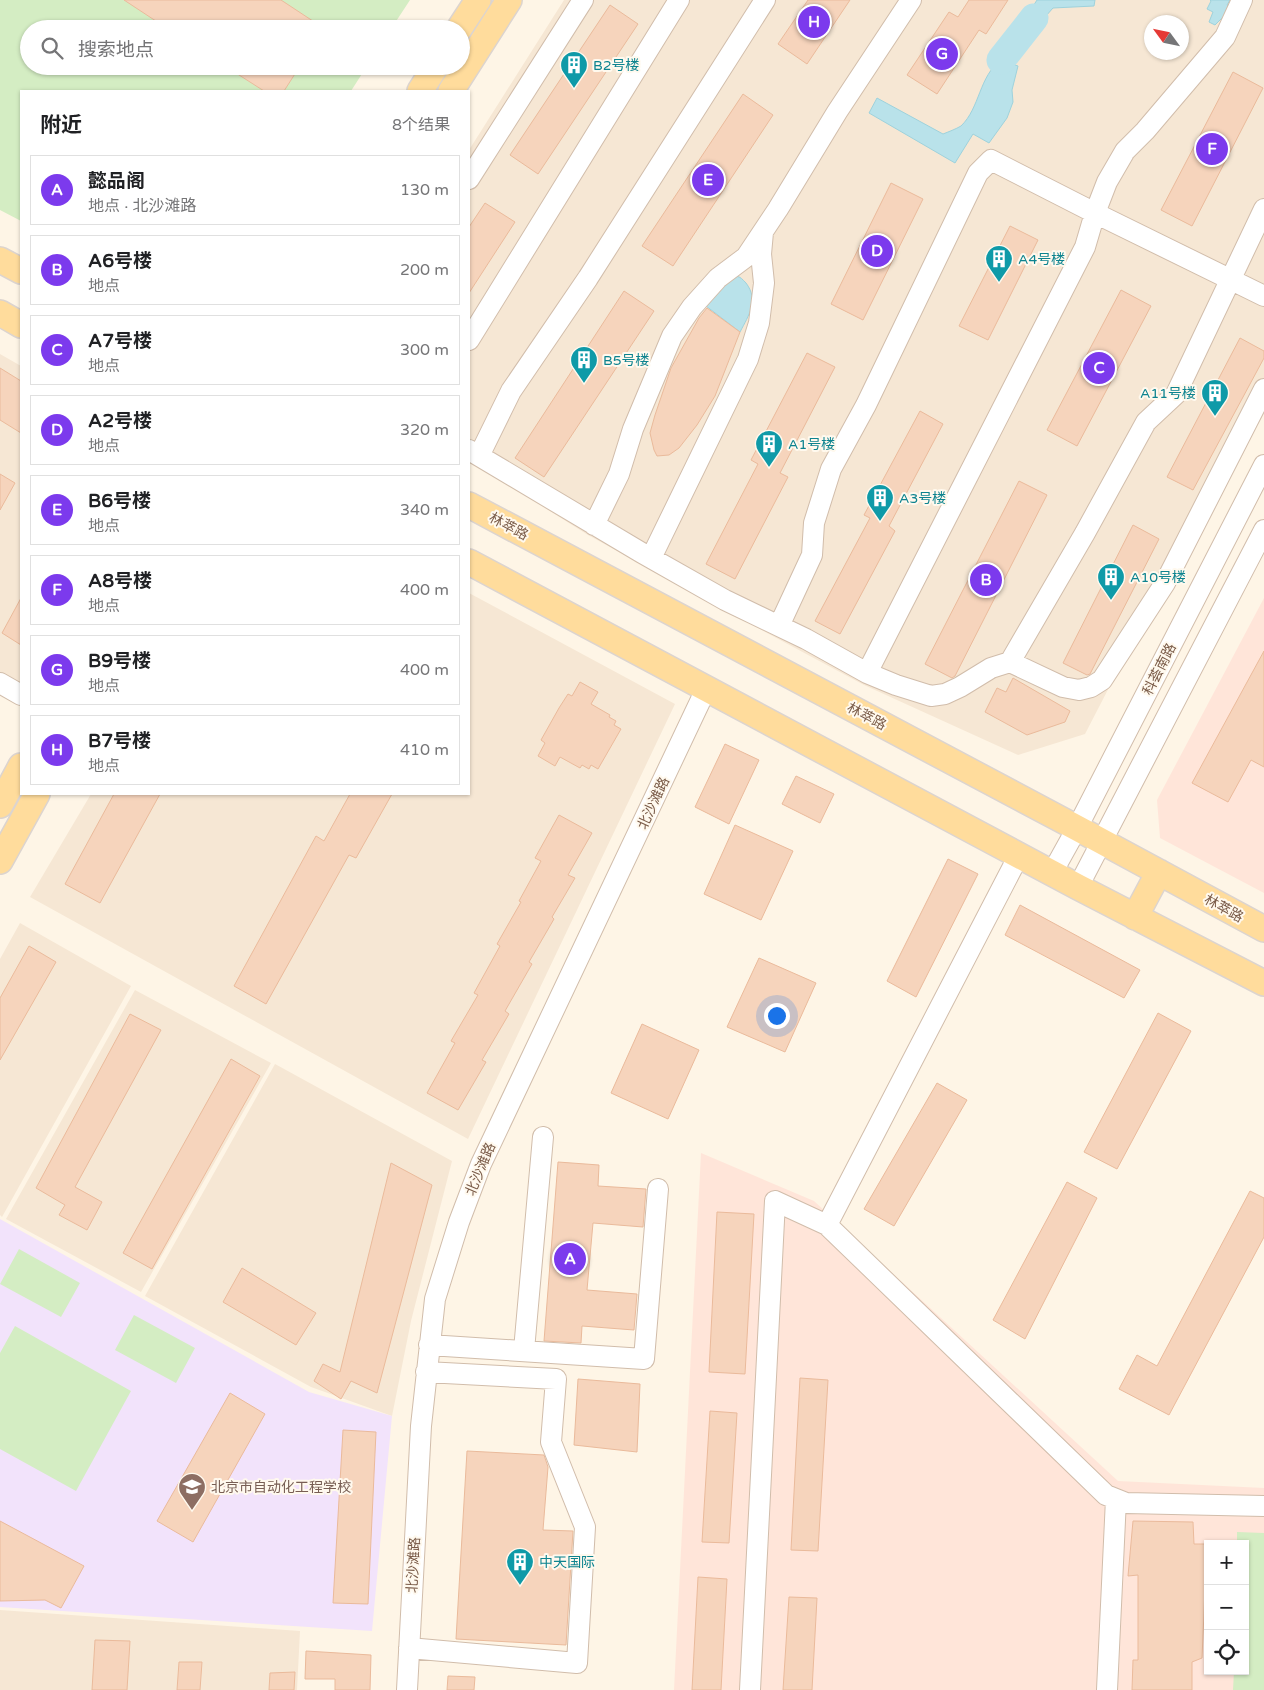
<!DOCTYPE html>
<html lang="zh">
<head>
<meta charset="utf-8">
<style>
  :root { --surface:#fff; --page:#f2f2f2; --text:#202124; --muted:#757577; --line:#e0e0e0; --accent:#7c3aed }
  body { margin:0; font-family:"Varela Round","Noto Sans SC",sans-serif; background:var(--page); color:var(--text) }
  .controls { position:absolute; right:15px; bottom:15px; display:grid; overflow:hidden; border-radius:0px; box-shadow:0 1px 4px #0004 }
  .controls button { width:45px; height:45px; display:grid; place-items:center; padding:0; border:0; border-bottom:1px solid var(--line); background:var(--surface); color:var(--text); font:25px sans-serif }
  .compass { position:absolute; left:1144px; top:15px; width:45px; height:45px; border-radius:50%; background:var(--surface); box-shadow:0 1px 4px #0004; rotate:303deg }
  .you { position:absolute; left:776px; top:1015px; width:18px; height:18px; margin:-12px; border:4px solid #fff; border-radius:50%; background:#1a73e8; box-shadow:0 0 0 8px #1a73e833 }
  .badge { display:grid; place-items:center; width:32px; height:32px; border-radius:50%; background:var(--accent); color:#fff; font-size:16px; font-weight:700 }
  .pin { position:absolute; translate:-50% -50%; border:2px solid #fff; box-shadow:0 1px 5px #0006 }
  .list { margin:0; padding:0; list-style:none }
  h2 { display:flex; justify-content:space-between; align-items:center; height:65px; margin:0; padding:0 20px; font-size:21px }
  h2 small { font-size:16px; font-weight:400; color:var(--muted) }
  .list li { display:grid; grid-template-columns:32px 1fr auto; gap:15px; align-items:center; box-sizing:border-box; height:70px; margin:0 10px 10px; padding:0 10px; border:1px solid var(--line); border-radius:0px }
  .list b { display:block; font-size:19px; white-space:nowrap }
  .list p { margin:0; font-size:16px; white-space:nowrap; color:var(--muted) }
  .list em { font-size:16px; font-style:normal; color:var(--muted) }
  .icon { flex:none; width:28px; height:28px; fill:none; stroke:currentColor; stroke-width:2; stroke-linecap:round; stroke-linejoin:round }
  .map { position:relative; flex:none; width:1264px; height:1690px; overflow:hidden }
  .search { position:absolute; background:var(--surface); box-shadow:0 1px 4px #0004; left:20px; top:20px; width:450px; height:55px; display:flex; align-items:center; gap:12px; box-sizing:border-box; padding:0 18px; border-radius:28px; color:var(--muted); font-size:19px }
  .panel { position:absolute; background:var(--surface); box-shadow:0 1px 4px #0004; left:20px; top:90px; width:450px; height:705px; border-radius:0px }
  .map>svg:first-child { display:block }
  .residential { fill:#f6e7d4; fill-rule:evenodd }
  .commercial { fill:#ffe5d9; fill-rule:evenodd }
  .education { fill:#f2e3fb }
  .green { fill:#d4edc3 }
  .water { fill:#b9e2ea; stroke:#9ed2dc }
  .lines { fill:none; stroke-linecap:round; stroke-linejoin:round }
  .river { stroke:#b9e2ea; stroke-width:29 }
  .building { fill:#f6d4bc; stroke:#eaba9b }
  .minor-casing { stroke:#d1bdab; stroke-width:22 }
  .major-casing { stroke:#dcd4cf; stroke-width:28 }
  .minor { stroke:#fff; stroke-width:20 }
  .major { stroke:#ffdc9c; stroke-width:25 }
  .labels { text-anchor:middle; stroke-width:4; stroke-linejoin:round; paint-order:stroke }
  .culture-label { font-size:14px; fill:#0d838f; stroke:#fff9ee; text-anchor:start }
  .street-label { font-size:14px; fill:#7a5b48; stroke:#fff9ee }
  .education-label { font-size:14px; fill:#785e54; stroke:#fff9ee; text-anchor:start }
</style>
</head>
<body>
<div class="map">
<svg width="1264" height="1690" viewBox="0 0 1264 1690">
  <rect width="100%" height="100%" fill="#fef5e6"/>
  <path class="residential" d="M 564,0 L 1264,0 L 1264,407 L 1130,647 L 1085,734 L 1018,755 L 864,685 L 745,621 L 588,535 L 469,460 L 469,150 ZM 1152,22 L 1182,22 L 1182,52 L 1152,52 Z
    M 0,354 L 21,366 L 21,684 L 0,672 Z
    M 469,593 L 675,704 L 468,1139 L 30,897 L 91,794 L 469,794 Z
    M 20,923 L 131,986 L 2,1217 L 0,1215 L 0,959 Z
    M 135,990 L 271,1063 L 141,1292 L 6,1219 Z
    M 275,1064 L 452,1161 L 411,1321 L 392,1416 L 311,1387 L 145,1296 Z
    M 0,1610 L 300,1631 L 297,1690 L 0,1690 Z"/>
  <path class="commercial" d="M 1264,598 L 1264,893 L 1160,838 L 1157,800 Z
    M 701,1153 L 814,1201 L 1118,1481 L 1264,1488 L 1264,1690 L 674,1690 ZM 1208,1544 L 1245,1544 L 1245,1671 L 1208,1671 Z"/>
  <path class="education" d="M 0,1219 L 309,1392 L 392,1416 L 372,1631 L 0,1607 Z"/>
  <path class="green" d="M 0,0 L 410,0 L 391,29 L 29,29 L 29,66 L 367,66 L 351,91 L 21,91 L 21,221 L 0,210 Z
    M 19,1249 L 80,1283 L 61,1317 L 0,1284 Z
    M 134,1315 L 195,1348 L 176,1383 L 115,1350 Z
    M 15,1326 L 131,1391 L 76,1491 L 0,1449 L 0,1353 Z
    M 1237,1532 L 1264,1533 L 1264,1690 L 1233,1690 L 1234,1671 L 1245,1671 L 1245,1544 L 1237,1544 Z"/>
  <path class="water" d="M 1037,0 L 1095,0 L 1094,6 L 1053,8 L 1045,17 L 1039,21 L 1034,18 L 1030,11 Z
    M 1210,0 L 1230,0 L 1227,5 L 1231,9 L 1215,25 L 1209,22 L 1213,12 L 1207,9 L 1211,1 Z
    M 1001,60 L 1018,66 L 1012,90 L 1013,102 L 1007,118 L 989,143 L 973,134 L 955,163 L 869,113 L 877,98 L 943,134 C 948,132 956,129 961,126 C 980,108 979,76 1001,60 Z
    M 736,276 C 741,277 742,279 746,283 C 759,300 749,315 740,332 L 706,306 L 721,285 Z"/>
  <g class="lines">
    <path class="river" d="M 1001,60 L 1034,18"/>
  </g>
  <path class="building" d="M 124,0 L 281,0 L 325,29 L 168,29 Z
    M 808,0 L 850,0 L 807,64 L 778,44 Z
    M 969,0 L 1008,0 L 986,34 L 979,30 L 937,94 L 907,75 L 949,12 L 958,17 Z
    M 610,5 L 638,24 L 538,174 L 510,155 Z
    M 225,66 L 300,66 L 284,91 L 264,91 Z
    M 1233,72 L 1263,88 L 1192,226 L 1161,210 Z
    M 743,94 L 773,115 L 673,266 L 642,246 Z
    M 891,183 L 923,199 L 863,320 L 831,304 Z
    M 485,203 L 515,222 L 469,293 L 469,227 Z
    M 1010,226 L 1038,240 L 988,340 L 959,326 Z
    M 1121,290 L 1151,306 L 1077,446 L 1047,430 Z
    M 624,291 L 654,311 L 544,477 L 515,458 Z
    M 707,308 L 740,332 L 715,396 L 697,425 L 679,448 L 669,455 L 657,456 L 654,450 L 650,433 L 655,415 L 671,368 L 699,318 Z
    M 1240,338 L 1264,351 L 1264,358 L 1193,490 L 1167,477 Z
    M 807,353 L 835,367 L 780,473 L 788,477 L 735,579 L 706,564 L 758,464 L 751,460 Z
    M 0,368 L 21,381 L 21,433 L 0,420 Z
    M 920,411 L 943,424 L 889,526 L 895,531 L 840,634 L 815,621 L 870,518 L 864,515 Z
    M 0,474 L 15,483 L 0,510 Z
    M 1019,481 L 1047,495 L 955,676 L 952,678 L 925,664 Z
    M 1133,525 L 1159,539 L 1090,674 L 1087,675 L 1063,663 Z
    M 21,598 L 21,645 L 2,633 Z
    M 1264,651 L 1264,767 L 1251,760 L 1228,802 L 1192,783 Z
    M 1013,678 L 1070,711 L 1065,722 L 1027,735 L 985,712 L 997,688 L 1006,692 Z
    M 580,682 L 598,692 L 591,704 L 610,715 L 609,717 L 616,721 L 614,725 L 621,729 L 598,769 L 591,765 L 589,769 L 582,765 L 580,768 L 560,757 L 555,766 L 538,756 L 545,743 L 541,740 L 559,708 L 568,694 L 572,696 Z
    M 725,744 L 759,760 L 729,824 L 695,807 Z
    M 796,776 L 834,794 L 820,823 L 782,804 Z
    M 114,794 L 160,794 L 100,903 L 65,884 Z
    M 350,794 L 392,794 L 356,858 L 349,855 L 266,1004 L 234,986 L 316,836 L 324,841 Z
    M 559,815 L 592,833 L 568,875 L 575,878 L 552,917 L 554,919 L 529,962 L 532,964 L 505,1011 L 509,1014 L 482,1060 L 486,1062 L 458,1110 L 427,1093 L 455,1043 L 451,1041 L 478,995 L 474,993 L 500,946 L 497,944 L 521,902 L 519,901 L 541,861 L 535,858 Z
    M 735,825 L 793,851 L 761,920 L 704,894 Z
    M 948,859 L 978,874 L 916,997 L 887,981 Z
    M 1020,905 L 1140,970 L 1124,998 L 1005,935 Z
    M 29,946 L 56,962 L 0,1060 L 0,998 Z
    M 759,958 L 816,983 L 785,1052 L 727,1027 Z
    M 1158,1013 L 1191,1031 L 1117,1169 L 1084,1152 Z
    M 130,1014 L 161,1030 L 75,1187 L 102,1202 L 87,1230 L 59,1215 L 65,1205 L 36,1188 Z
    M 642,1024 L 699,1050 L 668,1119 L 611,1093 Z
    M 231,1059 L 260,1076 L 152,1269 L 123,1253 Z
    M 937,1083 L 967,1100 L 894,1226 L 864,1209 Z
    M 558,1162 L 599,1165 L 598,1186 L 646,1189 L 643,1227 L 593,1223 L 587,1290 L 637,1294 L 634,1330 L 582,1326 L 581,1343 L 544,1341 Z
    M 391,1163 L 432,1185 L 377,1393 L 351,1381 L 341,1399 L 314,1381 L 323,1364 L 340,1372 Z
    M 1067,1182 L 1097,1198 L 1025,1339 L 993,1320 Z
    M 1250,1191 L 1264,1198 L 1264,1237 L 1169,1415 L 1119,1389 L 1137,1355 L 1157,1366 Z
    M 717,1212 L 754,1214 L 745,1374 L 709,1372 Z
    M 242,1268 L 316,1313 L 296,1345 L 223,1302 Z
    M 800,1378 L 828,1380 L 818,1551 L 791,1550 Z
    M 578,1379 L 640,1384 L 637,1452 L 574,1445 Z
    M 230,1393 L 265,1414 L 193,1542 L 157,1521 Z
    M 710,1411 L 737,1413 L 729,1543 L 702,1542 Z
    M 343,1430 L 376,1432 L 368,1604 L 333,1603 Z
    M 467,1451 L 544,1455 L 548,1467 L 543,1530 L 573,1531 L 566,1645 L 456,1639 Z
    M 0,1521 L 84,1566 L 61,1608 L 45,1600 L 0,1601 Z
    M 1133,1521 L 1193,1522 L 1194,1544 L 1207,1544 L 1202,1658 L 1192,1662 L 1192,1690 L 1132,1690 L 1133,1660 L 1138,1660 L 1138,1575 L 1128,1576 Z
    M 698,1577 L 727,1579 L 721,1690 L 692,1690 Z
    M 789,1597 L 817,1598 L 812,1690 L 783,1690 Z
    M 95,1640 L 130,1641 L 127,1690 L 92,1690 Z
    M 306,1651 L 371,1655 L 370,1690 L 335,1690 L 335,1679 L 305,1679 Z
    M 179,1662 L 202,1662 L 200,1690 L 177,1690 Z
    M 295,1672 L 294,1690 L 269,1690 L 270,1673 Z
    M 448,1676 L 475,1677 L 474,1690 L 447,1690 Z"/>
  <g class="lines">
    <defs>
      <path id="minor" d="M 469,179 L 583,0
        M 469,340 L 679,0
        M 469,450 L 642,553 L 725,600 L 806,639 L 867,673 L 896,685 L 931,696 L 945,694 L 960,687 L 991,668 L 1010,662 L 1063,687 L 1079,690 L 1091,687 L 1102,680 L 1165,583 L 1264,389
        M 479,456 L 511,391 L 588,278 L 765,0
        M 594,525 L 619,474 L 633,429 L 672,336 L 692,307 L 718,278 L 746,257 L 778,209 L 837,112 L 911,0
        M 651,558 L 748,359 L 759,323 L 764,283 L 761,254 L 763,232
        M 779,626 L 812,555 L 814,523 L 831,469 L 866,405 L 978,173 L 991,160 L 1095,213 L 1264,296
        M 1010,662 L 1085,533 L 1146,422 L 1176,394 L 1264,209
        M 867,673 L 1085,247 L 1095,213 L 1107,182 L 1125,151 L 1145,131 L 1225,37 L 1242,0
        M 0,683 L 21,695
        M 1052,873 L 1077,828 L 1264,465
        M 1078,887 L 1264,530
        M 827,1225 L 1019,855
        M 429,1345 L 644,1359 L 658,1189
        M 524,1350 L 543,1137
        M 409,1648 L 577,1663 L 585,1527 L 551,1442 L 556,1379 L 426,1372
        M 407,1690 L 421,1426 L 435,1299 L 459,1222 L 481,1164 L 706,689
        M 750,1690 L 775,1201 L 827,1225 L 1106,1495 L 1126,1503 L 1264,1506
        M 1107,1690 L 1116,1499"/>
      <path id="major" d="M 459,29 L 478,0
        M 420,91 L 436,66
        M 451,91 L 509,0
        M 0,260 L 21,271
        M 0,313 L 21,325
        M 469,505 L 1077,828 L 1264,929
        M 469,562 L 1078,887 L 1264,983
        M 0,805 L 21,766
        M 0,861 L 37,794
        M 1135,917 L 1159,872"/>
    </defs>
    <use href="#minor" class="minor-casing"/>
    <use href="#major" class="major-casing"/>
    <use href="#minor" class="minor"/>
    <use href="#major" class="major"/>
  </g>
  <defs>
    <symbol id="building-pin" viewBox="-11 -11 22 30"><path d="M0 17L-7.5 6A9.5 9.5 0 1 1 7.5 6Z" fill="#0f9aa8" stroke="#fff9ee"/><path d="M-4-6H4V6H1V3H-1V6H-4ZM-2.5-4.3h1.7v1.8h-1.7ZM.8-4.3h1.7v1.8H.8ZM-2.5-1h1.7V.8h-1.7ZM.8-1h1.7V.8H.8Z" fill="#fff"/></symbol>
    <symbol id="school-pin" viewBox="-11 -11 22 30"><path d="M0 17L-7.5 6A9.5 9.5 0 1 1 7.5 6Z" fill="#8d6e63" stroke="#fff9ee"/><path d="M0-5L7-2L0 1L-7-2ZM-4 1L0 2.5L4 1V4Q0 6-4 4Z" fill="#fff"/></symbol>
  </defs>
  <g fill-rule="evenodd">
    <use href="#building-pin" x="558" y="49" width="32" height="43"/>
    <use href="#building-pin" x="983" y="243" width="32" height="43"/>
    <use href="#building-pin" x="568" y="344" width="32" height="43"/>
    <use href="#building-pin" x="1199" y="377" width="32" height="43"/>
    <use href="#building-pin" x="753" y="428" width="32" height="43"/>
    <use href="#building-pin" x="864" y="482" width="32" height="43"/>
    <use href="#building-pin" x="1095" y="561" width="32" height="43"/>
    <use href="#school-pin" x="176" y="1471" width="32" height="43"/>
    <use href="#building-pin" x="504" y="1546" width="32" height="43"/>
  </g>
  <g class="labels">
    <g class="culture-label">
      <text x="593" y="70">B2号楼</text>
      <text x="1018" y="264">A4号楼</text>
      <text x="603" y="365">B5号楼</text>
      <text x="1196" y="398" text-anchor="end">A11号楼</text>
      <text x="788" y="449">A1号楼</text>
      <text x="899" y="503">A3号楼</text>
      <text x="1130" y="582">A10号楼</text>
      <text x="539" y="1567">中天国际</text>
    </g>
    <g class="street-label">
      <text transform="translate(509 526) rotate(28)" y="5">林萃路</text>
      <text transform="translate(1159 669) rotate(-63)" y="5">科荟南路</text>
      <text transform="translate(867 716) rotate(28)" y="5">林萃路</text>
      <text transform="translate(653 803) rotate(-65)" y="5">北沙滩路</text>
      <text transform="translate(1224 908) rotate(29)" y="5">林萃路</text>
      <text transform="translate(480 1169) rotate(-67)" y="5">北沙滩路</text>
      <text transform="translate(413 1565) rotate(-87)" y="5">北沙滩路</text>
    </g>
    <g class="education-label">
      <text x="211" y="1492">北京市自动化工程学校</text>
    </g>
  </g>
</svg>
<div class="controls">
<button>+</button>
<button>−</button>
<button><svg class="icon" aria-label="locate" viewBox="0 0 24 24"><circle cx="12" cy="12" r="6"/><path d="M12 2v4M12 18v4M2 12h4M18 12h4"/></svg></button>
</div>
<svg class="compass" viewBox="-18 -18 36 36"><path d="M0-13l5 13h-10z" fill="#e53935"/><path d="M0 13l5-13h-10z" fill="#757577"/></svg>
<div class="you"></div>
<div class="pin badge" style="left:570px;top:1259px">A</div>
<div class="pin badge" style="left:986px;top:580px">B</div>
<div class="pin badge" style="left:1099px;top:368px">C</div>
<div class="pin badge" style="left:877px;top:251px">D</div>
<div class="pin badge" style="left:708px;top:180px">E</div>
<div class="pin badge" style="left:1212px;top:149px">F</div>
<div class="pin badge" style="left:942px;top:54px">G</div>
<div class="pin badge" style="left:814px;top:22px">H</div>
<div class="search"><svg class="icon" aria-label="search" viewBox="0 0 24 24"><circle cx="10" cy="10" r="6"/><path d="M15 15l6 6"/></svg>搜索地点</div>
<section class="panel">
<h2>附近<small>8个结果</small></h2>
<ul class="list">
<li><span class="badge">A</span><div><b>懿品阁</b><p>地点 · 北沙滩路</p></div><em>130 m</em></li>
<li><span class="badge">B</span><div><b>A6号楼</b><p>地点</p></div><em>200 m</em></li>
<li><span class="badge">C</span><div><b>A7号楼</b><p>地点</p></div><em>300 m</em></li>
<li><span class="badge">D</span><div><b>A2号楼</b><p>地点</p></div><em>320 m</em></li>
<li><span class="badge">E</span><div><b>B6号楼</b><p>地点</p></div><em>340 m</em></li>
<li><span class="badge">F</span><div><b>A8号楼</b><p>地点</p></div><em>400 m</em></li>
<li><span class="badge">G</span><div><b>B9号楼</b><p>地点</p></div><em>400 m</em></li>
<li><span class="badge">H</span><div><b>B7号楼</b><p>地点</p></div><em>410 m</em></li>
</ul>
</section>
</div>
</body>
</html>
